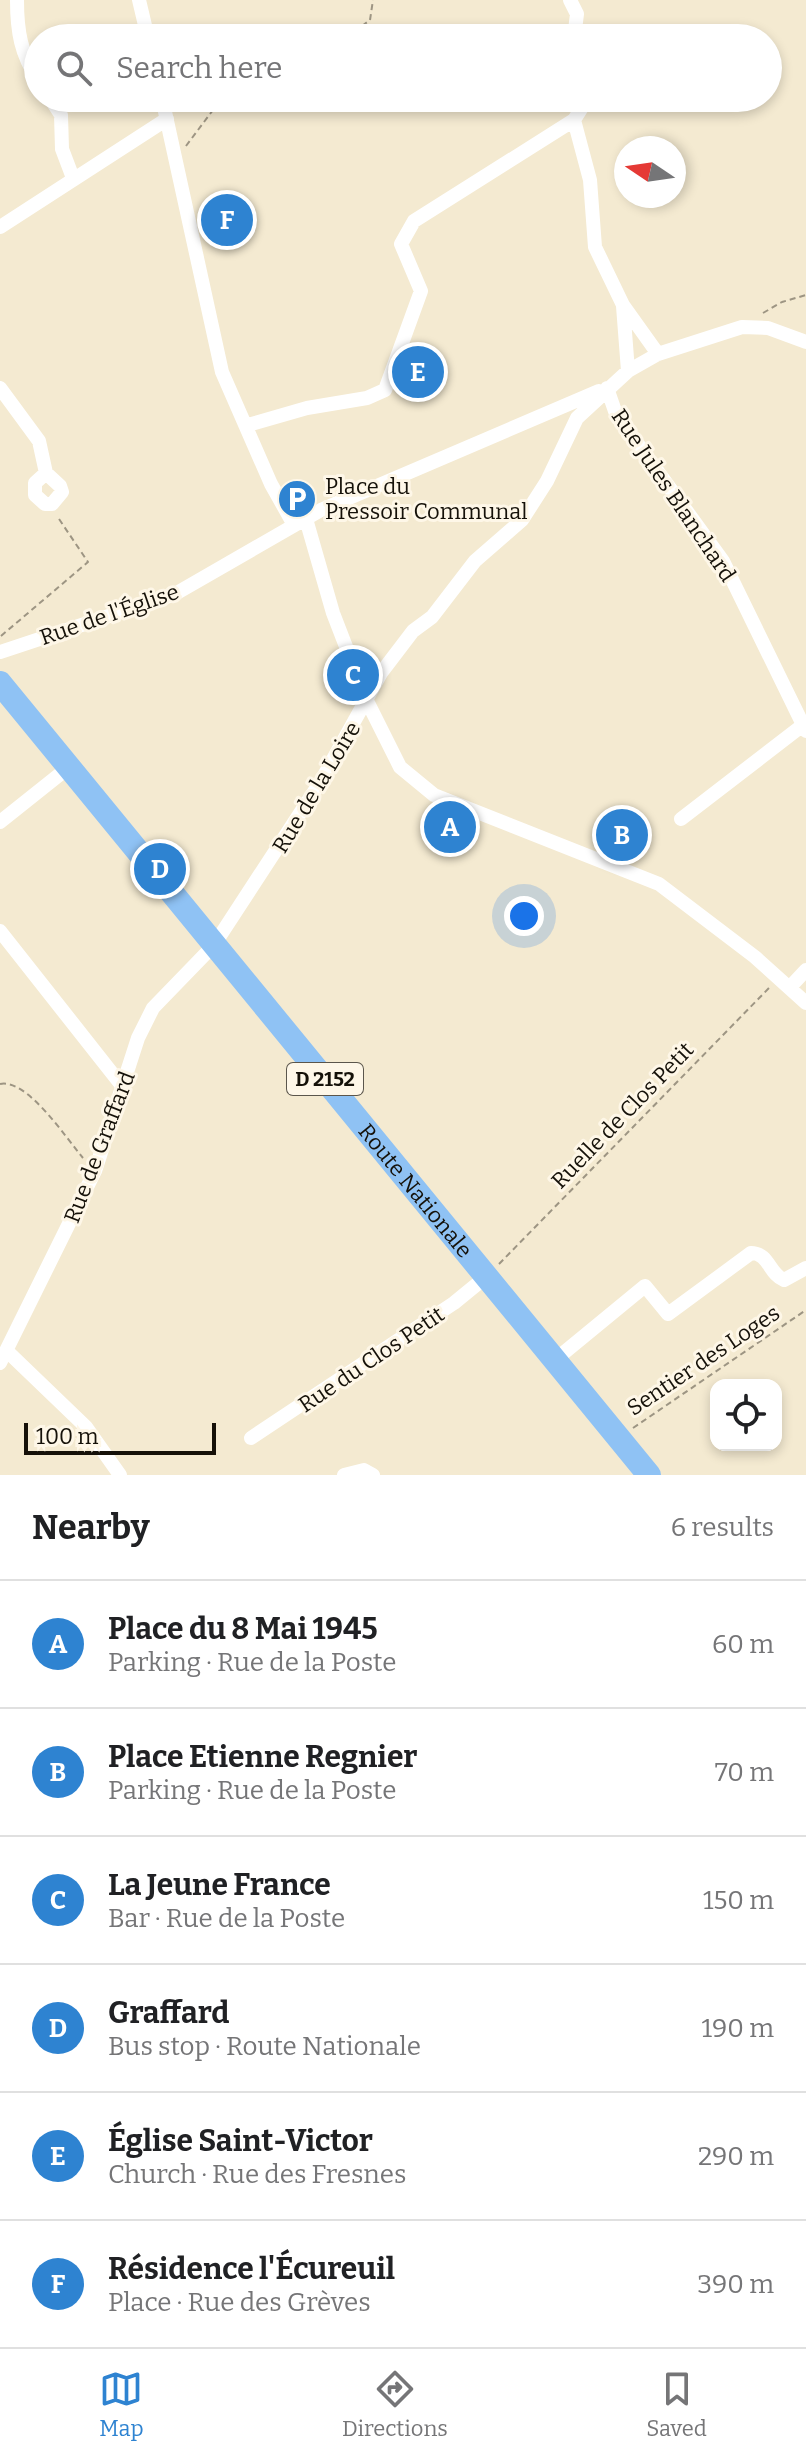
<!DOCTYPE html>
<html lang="en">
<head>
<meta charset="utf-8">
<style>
  :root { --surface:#fff; --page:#f2f2f2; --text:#202124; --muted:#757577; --line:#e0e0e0; --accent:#2e83d1 }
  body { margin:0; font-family:Bitter,serif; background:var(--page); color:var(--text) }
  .controls { position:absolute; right:24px; bottom:24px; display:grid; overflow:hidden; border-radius:16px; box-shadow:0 4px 12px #0003 }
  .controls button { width:72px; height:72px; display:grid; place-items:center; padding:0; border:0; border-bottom:2px solid var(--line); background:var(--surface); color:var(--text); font:40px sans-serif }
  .compass { position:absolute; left:614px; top:136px; width:72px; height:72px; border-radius:50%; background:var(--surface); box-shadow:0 4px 12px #0003; rotate:283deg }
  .scale { position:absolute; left:24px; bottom:20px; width:192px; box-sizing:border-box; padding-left:8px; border:4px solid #151109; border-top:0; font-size:22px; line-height:28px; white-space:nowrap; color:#151109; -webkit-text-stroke:6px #fef7e8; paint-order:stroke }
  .you { position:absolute; left:524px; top:916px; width:28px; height:28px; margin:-20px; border:6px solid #fff; border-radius:50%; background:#1a73e8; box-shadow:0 0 0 12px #1a73e833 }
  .badge { display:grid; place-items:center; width:52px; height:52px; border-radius:50%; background:var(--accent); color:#fff; font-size:26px; font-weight:700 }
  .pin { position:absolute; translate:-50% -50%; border:4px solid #fff; box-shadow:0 2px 8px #0006 }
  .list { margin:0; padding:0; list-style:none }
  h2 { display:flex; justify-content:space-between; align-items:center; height:104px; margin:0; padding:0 32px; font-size:34px }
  h2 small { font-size:26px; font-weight:400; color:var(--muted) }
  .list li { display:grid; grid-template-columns:52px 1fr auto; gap:24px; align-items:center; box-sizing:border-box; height:128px; padding:0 32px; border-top:2px solid var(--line) }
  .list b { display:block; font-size:30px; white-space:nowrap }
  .list p { margin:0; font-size:26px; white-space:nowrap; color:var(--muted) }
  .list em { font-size:26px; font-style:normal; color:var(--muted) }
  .icon { flex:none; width:44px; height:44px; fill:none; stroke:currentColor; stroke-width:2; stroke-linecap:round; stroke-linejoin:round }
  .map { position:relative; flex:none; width:806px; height:1475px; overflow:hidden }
  .search { position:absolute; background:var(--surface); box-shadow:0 4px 12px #0003; left:24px; right:24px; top:24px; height:88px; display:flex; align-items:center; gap:20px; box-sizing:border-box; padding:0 28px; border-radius:44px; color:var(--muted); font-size:30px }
  .sheet { height:872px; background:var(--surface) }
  nav { display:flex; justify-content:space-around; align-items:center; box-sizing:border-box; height:112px; border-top:2px solid var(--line); background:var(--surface); font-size:22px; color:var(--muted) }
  nav a { display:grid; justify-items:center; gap:4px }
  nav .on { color:var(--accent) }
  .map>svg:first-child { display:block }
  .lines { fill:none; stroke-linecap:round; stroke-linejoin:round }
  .path { stroke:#9d9583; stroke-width:2; stroke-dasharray:6 4; stroke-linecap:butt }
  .minor { stroke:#fff; stroke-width:14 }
  .primary { stroke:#8fc2f4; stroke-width:24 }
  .labels { text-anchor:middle; stroke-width:6; stroke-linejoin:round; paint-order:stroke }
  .shield { fill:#fef7e8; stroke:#5b564c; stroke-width:2 }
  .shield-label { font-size:20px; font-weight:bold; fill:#151109 }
  .poi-label { font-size:22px; fill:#151109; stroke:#fef7e8; text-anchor:start }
  .street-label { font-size:22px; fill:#151109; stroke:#fef7e8 }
</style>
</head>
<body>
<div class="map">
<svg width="806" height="1475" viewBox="0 0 806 1475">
  <rect width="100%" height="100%" fill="#f4ead1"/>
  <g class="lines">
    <path class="path" d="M 346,38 L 370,20 L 373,0
      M 186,146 L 222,98
      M 763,313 L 782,302 L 806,295
      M 1,636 L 88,562 L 57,516
      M 0,1084 C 27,1078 66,1138 83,1158
      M 499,1264 L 769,988
      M 633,1428 L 806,1310"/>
    <path class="minor" d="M 17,0 C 17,32 21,54 38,80
      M 139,0 L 148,38
      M 570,0 L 577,14 L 574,38
      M 50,98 L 61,115 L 62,149 L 73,178
      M 162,98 L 222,372 L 271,484 L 294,525
      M 574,120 L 590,180 L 595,247 L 623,305 L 658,354
      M 0,227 L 167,119
      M 623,306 L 628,371
      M 0,388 L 39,441 L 46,473
      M 607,388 L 616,414 L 723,561 L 806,731
      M 248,425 L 307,408 L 367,398 L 385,390 L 421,291 L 401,244 L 414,221 L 574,120 L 588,98
      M 46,473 L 60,486 L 62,492 L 52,504 L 45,504 L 35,495 L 35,483 Z
      M 306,519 L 333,613 L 367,701 L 400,767 L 434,795 L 659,884 L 755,957 L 806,1003
      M 0,652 L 175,594 L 321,510 L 599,391
      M 681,819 L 803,725
      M 0,822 L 69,767
      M 0,931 L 123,1087
      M 791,986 L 806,970
      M 8,1352 L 86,1427 L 120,1475
      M 555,1360 L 645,1286 L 668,1314 L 751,1253 C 769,1253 769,1274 784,1280 L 806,1268
      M 0,1363 L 95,1171 L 138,1038 L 153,1008 L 214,945 L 321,781 L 381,673 L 413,631 L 432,617 L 475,561 L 522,520 L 547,481 L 577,418 L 628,371 L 658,354 L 742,327 L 768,328 L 806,342
      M 251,1438 L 454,1303 L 487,1276
      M 344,1475 L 364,1470 L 373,1475"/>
    <path class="primary" id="s1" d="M 0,683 L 649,1475"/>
  </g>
  <defs>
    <symbol id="parking-disc" viewBox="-11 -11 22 22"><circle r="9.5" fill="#2e83d1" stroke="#fef7e8"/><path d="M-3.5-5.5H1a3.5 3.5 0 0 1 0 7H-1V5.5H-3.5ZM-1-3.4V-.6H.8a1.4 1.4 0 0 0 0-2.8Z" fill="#fff"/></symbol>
  </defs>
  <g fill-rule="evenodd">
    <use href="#parking-disc" x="275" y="477" width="44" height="44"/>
  </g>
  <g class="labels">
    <rect class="shield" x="287" y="1063" width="76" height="32" rx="6"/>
    <g class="shield-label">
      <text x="325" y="1086">D 2152</text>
    </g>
    <g class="poi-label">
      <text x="325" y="494">Place du<tspan x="325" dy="25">Pressoir Communal</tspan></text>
    </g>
    <g class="street-label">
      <text transform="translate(674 495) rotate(56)" y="8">Rue Jules Blanchard</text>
      <text transform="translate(109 614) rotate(-19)" y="8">Rue de l'Église</text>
      <text transform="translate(316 787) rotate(-59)" y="8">Rue de la Loire</text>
      <text transform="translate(622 1115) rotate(-46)" y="8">Ruelle de Clos Petit</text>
      <text transform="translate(99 1147) rotate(-69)" y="8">Rue de Graffard</text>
      <text dy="8" stroke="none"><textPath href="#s1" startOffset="656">Route Nationale</textPath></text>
      <text transform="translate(371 1359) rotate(-34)" y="8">Rue du Clos Petit</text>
      <text transform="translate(703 1360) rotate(-34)" y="8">Sentier des Loges</text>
    </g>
  </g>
</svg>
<div class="controls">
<button><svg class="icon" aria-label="locate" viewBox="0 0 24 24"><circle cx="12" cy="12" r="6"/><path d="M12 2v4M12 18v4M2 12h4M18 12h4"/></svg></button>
</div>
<svg class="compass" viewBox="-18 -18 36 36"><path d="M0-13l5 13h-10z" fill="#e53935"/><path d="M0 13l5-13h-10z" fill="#757577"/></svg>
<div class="scale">100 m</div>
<div class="you"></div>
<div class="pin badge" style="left:450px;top:827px">A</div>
<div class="pin badge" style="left:622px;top:835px">B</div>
<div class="pin badge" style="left:353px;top:675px">C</div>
<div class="pin badge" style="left:160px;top:869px">D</div>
<div class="pin badge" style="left:418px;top:372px">E</div>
<div class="pin badge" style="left:227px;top:220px">F</div>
<div class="search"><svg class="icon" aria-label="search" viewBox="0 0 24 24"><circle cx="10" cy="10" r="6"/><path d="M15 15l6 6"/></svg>Search here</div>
</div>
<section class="sheet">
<h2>Nearby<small>6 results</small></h2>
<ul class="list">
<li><span class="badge">A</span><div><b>Place du 8 Mai 1945</b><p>Parking · Rue de la Poste</p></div><em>60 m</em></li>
<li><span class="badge">B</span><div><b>Place Etienne Regnier</b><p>Parking · Rue de la Poste</p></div><em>70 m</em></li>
<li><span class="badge">C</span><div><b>La Jeune France</b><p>Bar · Rue de la Poste</p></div><em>150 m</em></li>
<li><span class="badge">D</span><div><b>Graffard</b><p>Bus stop · Route Nationale</p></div><em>190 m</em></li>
<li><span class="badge">E</span><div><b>Église Saint-Victor</b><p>Church · Rue des Fresnes</p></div><em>290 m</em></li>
<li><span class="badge">F</span><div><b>Résidence l'Écureuil</b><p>Place · Rue des Grèves</p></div><em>390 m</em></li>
</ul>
</section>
<nav>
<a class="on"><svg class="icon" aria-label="map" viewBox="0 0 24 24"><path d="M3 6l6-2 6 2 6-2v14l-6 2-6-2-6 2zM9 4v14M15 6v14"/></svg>Map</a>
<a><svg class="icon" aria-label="directions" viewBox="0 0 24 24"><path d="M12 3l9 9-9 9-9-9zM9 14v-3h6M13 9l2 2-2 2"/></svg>Directions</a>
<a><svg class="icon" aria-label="saved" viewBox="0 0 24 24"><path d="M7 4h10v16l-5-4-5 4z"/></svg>Saved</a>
</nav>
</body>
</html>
